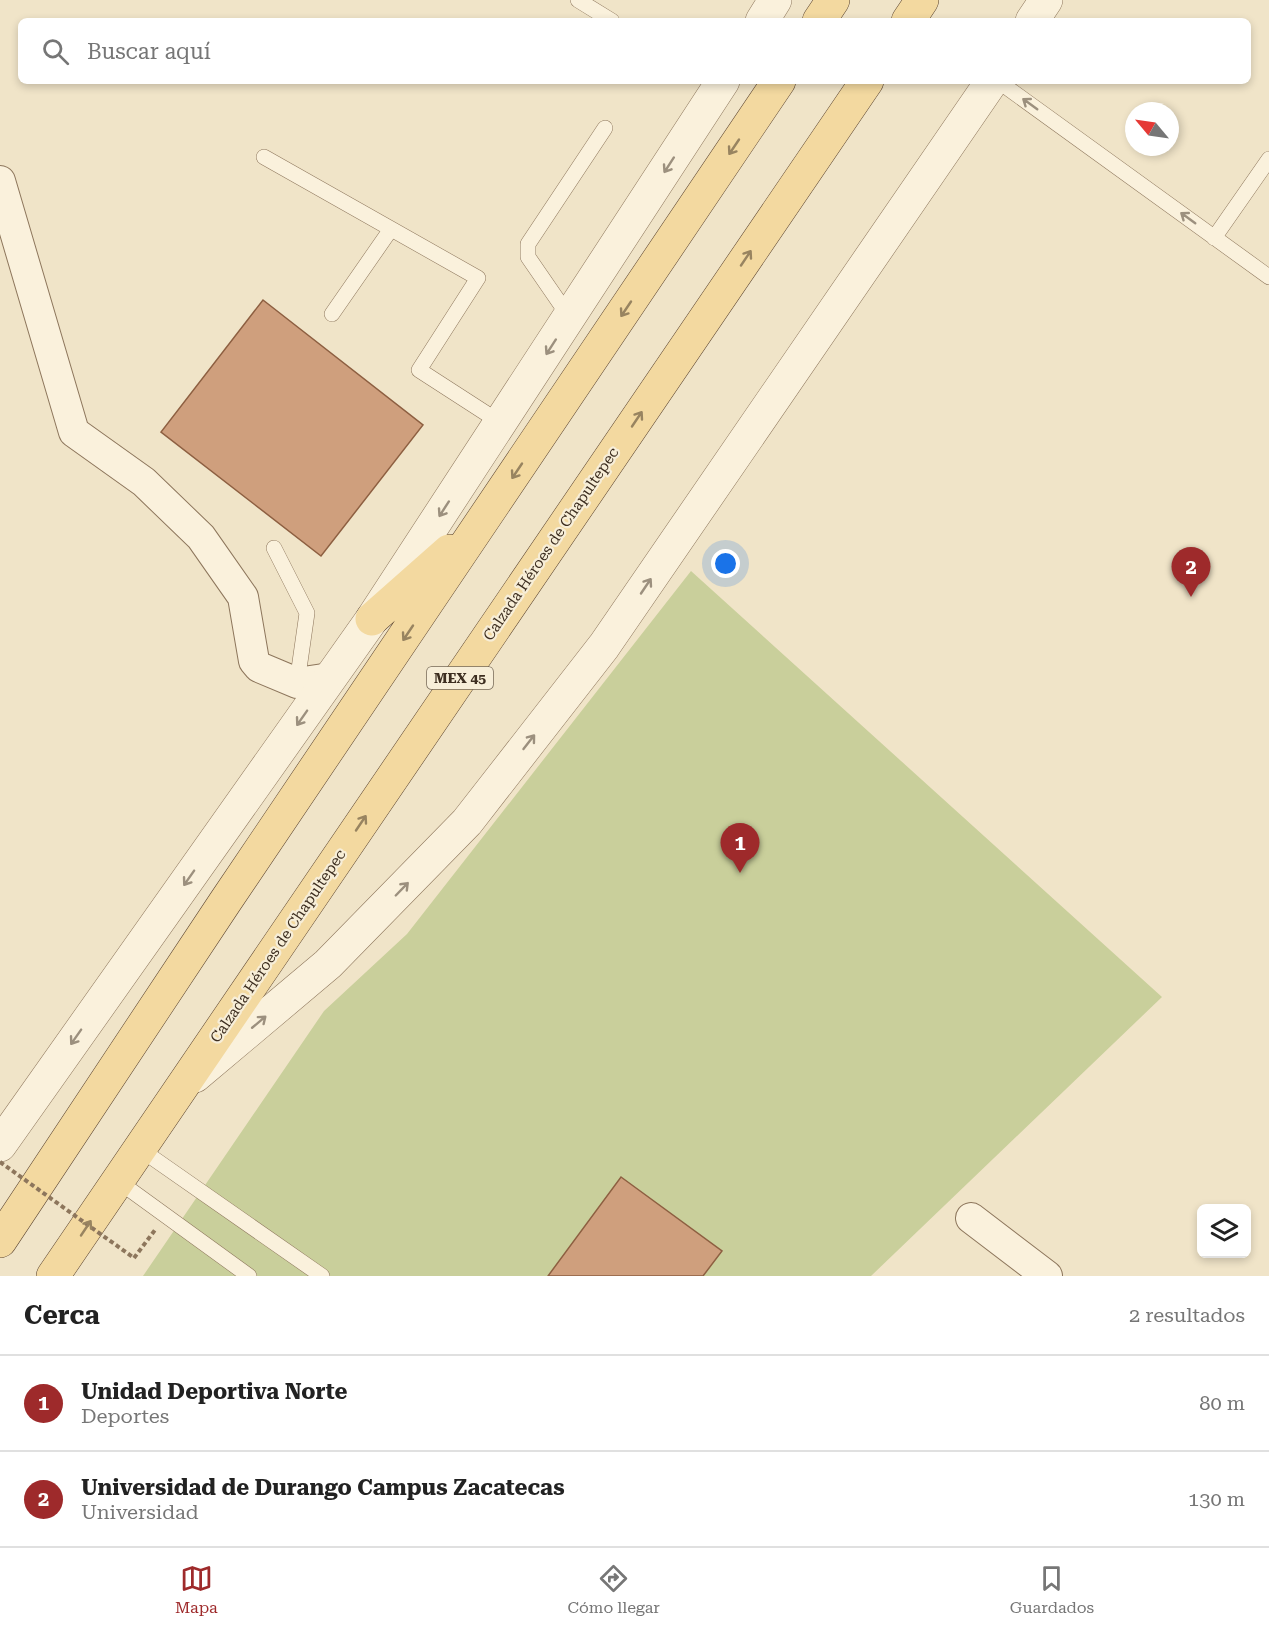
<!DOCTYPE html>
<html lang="es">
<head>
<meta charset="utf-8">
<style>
  :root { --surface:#fff; --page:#f6f6f6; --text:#222; --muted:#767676; --line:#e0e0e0; --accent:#9e2a2b }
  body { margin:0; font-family:"Roboto Serif",serif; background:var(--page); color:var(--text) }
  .controls { position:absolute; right:18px; bottom:18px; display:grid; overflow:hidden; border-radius:9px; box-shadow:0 3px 9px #0003 }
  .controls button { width:54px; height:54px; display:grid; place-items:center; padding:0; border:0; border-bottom:2px solid var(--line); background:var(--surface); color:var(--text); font:30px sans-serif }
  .compass { position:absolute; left:1125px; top:102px; width:54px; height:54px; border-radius:50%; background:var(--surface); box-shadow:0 3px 9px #0003; rotate:299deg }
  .you { position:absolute; left:726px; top:564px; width:21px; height:21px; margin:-15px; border:4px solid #fff; border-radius:50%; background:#1a73e8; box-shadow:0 0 0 9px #1a73e833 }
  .badge { display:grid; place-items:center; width:39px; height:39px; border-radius:50%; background:var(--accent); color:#fff; font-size:20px; font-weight:700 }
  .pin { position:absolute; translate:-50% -50px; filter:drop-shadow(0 2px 3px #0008) }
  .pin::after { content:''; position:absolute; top:32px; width:21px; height:18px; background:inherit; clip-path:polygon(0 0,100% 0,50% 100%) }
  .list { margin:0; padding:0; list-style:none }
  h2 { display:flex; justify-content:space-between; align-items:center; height:78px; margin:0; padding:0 24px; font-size:26px }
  h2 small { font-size:20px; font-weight:400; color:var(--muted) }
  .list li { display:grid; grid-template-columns:39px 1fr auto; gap:18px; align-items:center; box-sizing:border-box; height:96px; padding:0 24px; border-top:2px solid var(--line) }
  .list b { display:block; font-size:22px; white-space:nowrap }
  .list p { margin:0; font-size:20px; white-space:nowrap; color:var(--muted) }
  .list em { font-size:20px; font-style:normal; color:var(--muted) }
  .icon { flex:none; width:33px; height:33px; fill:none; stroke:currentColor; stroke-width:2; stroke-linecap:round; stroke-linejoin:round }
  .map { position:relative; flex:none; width:1269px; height:1276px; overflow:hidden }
  .search { position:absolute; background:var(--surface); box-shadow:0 3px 9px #0003; left:18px; right:18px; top:18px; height:66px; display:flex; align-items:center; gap:15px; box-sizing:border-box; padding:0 21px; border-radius:9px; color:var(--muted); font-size:22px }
  .sheet { height:270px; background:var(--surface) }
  nav { display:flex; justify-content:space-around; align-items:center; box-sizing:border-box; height:84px; border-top:2px solid var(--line); background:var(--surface); font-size:16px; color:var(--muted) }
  nav a { display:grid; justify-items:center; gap:3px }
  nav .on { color:var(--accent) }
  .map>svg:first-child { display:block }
  .green { fill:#c9cf9b }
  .building { fill:#cf9f7d; stroke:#8d5f41; stroke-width:1.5 }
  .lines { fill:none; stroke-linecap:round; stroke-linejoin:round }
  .service-casing { stroke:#8d765c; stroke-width:16 }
  .minor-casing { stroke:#8d765c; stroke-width:32 }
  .tertiary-casing { stroke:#8d765c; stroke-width:34 }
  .primary-casing { stroke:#5b4430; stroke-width:34 }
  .path { stroke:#8d765c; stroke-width:4; stroke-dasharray:4.5 3; stroke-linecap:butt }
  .service { stroke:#faf1dc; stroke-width:15 }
  .minor { stroke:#faf1dc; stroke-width:30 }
  .tertiary { stroke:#faf1dc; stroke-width:33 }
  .primary { stroke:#f3d9a0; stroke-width:33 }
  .path-bridge { stroke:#8d765c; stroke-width:4; stroke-dasharray:4.5 3; stroke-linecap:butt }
  .oneway { stroke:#9c907e }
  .oneway2 { stroke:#988460 }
  .labels { text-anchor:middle; stroke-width:4.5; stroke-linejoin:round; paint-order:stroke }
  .shield { fill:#f7eed8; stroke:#756857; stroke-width:1.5 }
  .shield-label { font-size:14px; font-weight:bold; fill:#3d2e20 }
  .street-label { font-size:15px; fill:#3d2e20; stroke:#f7eed8 }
</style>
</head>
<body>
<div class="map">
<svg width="1269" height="1276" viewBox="0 0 1269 1276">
  <rect width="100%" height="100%" fill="#f0e4c8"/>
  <path class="green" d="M 691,571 L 1162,997 L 871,1276 L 143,1276 L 324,1011 L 407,934 Z"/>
  <path class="building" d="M 263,300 L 423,425 L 321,556 L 161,432 Z
    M 621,1177 L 722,1251 L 703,1276 L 548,1276 Z"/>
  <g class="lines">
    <defs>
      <path id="service" d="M 578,0 L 612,21
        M 998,81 L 1269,277
        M 264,157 L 478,278 L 419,370 L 501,423
        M 1214,238 L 1269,159
        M 332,314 L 391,229
        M 570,318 L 528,257 L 528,244 L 605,128
        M 274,548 L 307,613 L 297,683
        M 140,1149 L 322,1276
        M 118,1181 L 249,1276"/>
      <path id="minor" d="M 0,181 L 74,432 L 144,482 L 201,537 L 243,597 L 254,661 L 259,667 L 297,683 L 330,678
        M 971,1218 L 1047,1276"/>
      <path id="tertiary" d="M 762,21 L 775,0
        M 1032,21 L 1046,0
        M 195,1076 L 328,964 L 467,822 L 604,646 L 992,81
        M 0,1145 L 372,619 L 723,81"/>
      <path id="primary" d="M 819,21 L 833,0
        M 908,21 L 922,0
        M 372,619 L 449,551
        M 0,1241 L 225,902 L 779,81
        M 53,1276 L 867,81"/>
    </defs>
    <use href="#service" class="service-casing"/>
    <use href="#minor" class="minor-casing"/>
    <use href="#tertiary" class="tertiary-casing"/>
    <use href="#primary" class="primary-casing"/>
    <path class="path" d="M 134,1258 L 155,1230"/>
    <use href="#service" class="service"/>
    <use href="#minor" class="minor"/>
    <use href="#tertiary" class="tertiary"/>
    <use href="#primary" class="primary"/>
    <path class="path-bridge" d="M 0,1162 L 134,1258"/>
  </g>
  <defs><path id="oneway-shaft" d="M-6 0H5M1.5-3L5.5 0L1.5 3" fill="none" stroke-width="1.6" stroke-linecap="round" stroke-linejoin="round" transform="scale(1.5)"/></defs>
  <g class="oneway">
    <use href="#oneway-shaft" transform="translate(1030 104) rotate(-144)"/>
    <use href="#oneway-shaft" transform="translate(669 165) rotate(123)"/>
    <use href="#oneway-shaft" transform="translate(1188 218) rotate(-144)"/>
    <use href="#oneway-shaft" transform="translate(551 347) rotate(123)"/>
    <use href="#oneway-shaft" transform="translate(444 509) rotate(123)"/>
    <use href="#oneway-shaft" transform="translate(646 586) rotate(-56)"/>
    <use href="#oneway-shaft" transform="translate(302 718) rotate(125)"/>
    <use href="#oneway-shaft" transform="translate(529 742) rotate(-52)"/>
    <use href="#oneway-shaft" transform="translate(189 878) rotate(125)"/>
    <use href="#oneway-shaft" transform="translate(402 889) rotate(-46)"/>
    <use href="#oneway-shaft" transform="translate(259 1022) rotate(-40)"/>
    <use href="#oneway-shaft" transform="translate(76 1037) rotate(125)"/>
  </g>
  <g class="oneway2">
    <use href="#oneway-shaft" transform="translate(734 147) rotate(124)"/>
    <use href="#oneway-shaft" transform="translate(746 258) rotate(-56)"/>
    <use href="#oneway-shaft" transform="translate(626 309) rotate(124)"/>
    <use href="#oneway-shaft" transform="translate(637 419) rotate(-56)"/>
    <use href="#oneway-shaft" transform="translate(517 471) rotate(124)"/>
    <use href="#oneway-shaft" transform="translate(408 633) rotate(124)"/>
    <use href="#oneway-shaft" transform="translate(361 823) rotate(-56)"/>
    <use href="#oneway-shaft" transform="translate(86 1228) rotate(-56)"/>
  </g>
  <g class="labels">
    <rect class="shield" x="427" y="667" width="66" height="22" rx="4.5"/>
    <g class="shield-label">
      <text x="460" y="683">MEX 45</text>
    </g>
    <g class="street-label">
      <text transform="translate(551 544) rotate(-56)" y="5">Calzada Héroes de Chapultepec</text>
      <text transform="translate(278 946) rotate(-56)" y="5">Calzada Héroes de Chapultepec</text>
    </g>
  </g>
</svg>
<div class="controls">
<button><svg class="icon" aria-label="layers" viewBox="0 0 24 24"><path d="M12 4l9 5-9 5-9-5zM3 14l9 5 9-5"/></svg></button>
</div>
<svg class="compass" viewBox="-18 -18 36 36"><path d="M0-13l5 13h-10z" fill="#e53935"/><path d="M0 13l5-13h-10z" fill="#767676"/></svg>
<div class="you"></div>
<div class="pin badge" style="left:740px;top:873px">1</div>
<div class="pin badge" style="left:1191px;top:597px">2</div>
<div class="search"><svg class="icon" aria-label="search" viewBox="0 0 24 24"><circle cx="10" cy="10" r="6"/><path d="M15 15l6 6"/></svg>Buscar aquí</div>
</div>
<section class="sheet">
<h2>Cerca<small>2 resultados</small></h2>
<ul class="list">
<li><span class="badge">1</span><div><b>Unidad Deportiva Norte</b><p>Deportes</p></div><em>80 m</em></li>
<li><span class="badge">2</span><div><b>Universidad de Durango Campus Zacatecas</b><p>Universidad</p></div><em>130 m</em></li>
</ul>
</section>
<nav>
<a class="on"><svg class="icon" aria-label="map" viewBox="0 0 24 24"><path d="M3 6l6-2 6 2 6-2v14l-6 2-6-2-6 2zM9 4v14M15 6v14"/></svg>Mapa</a>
<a><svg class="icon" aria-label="directions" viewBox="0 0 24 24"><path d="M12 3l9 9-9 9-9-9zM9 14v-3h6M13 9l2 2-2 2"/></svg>Cómo llegar</a>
<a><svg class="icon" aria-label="saved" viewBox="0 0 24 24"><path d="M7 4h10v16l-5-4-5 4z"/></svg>Guardados</a>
</nav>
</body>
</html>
